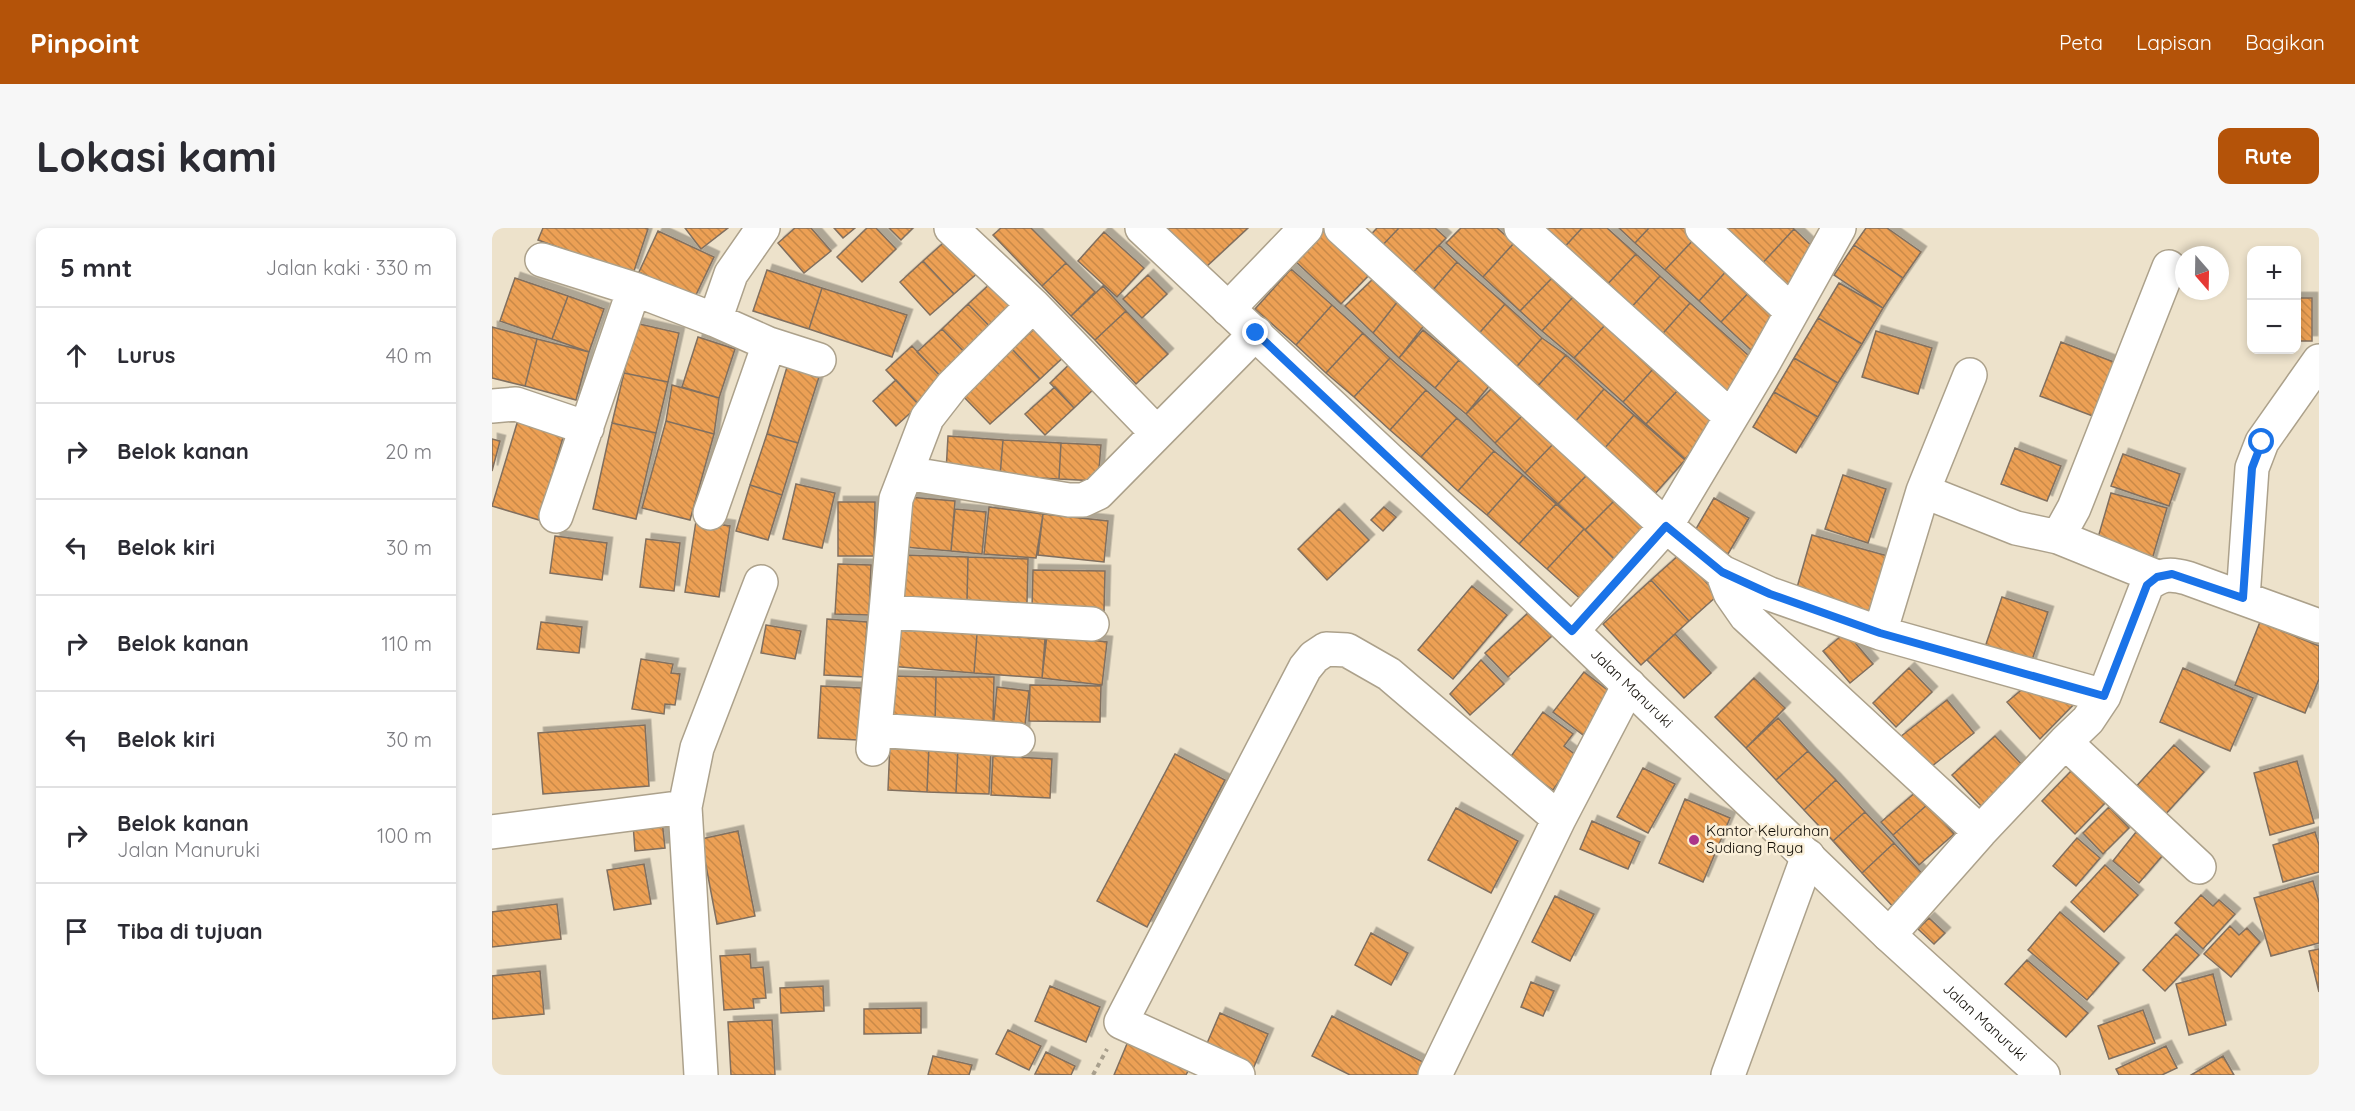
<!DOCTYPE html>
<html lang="id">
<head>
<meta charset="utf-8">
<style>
  :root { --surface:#fff; --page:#f7f7f7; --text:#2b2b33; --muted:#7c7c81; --line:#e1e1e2; --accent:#b45309 }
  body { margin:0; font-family:Quicksand,sans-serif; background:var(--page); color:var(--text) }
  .controls { position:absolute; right:18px; top:18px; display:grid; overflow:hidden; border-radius:12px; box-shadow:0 3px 9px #0003 }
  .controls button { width:54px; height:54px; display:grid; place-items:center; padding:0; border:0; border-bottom:2px solid var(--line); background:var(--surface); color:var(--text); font:30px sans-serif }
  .compass { position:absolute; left:1683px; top:18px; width:54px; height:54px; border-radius:50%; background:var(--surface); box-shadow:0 3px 9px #0003; rotate:160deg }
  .stop { position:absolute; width:18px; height:18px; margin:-14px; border:4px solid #1a73e8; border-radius:50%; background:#fff }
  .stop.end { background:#1a73e8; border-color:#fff; box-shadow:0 2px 6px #0008 }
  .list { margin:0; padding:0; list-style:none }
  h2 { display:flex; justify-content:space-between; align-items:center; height:78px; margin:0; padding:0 24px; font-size:26px }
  h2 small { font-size:20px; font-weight:400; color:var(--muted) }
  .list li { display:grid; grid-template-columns:39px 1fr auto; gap:18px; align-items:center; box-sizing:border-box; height:96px; padding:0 24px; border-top:2px solid var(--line) }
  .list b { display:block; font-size:22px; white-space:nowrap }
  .list p { margin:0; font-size:20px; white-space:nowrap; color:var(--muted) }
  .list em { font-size:20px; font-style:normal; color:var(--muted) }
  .icon { flex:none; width:33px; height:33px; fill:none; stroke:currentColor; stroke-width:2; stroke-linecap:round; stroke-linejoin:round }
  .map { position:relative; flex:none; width:1827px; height:847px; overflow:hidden; border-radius:12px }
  header { display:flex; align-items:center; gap:36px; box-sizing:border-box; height:84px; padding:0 30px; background:var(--accent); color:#fff }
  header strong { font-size:28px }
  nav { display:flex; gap:33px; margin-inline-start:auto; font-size:21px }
  .intro { display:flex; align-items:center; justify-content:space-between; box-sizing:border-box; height:144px; padding:0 36px }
  h1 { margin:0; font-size:42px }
  .button { padding:15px 27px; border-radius:12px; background:var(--accent); color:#fff; font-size:21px; font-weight:700 }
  main { display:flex; gap:36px; padding:0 36px }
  aside { flex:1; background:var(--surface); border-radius:12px; box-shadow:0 3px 9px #0003 }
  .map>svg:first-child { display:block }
  .building { fill:url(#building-back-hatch); stroke:#816f5f; stroke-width:1.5; filter:url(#shadow) }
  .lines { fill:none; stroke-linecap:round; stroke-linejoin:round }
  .street-casing { stroke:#aca18b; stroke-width:36 }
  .secondary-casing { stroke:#aca18b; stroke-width:36 }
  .path { stroke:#a89f8d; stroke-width:4; stroke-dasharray:4.5 4.5; stroke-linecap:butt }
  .street { stroke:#fff; stroke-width:33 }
  .secondary { stroke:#fff; stroke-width:33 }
  .route { stroke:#1a73e8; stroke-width:8 }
  .poi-dot { fill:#ac348a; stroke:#faefd8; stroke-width:2 }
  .labels { text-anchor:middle; stroke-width:5; stroke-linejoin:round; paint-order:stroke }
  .street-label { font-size:15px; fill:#110d06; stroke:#faefd8 }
  .poi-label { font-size:15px; fill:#110d06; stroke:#faefd8; text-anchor:start }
</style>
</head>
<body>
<header>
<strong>Pinpoint</strong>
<nav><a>Peta</a><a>Lapisan</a><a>Bagikan</a></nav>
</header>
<div class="intro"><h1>Lokasi kami</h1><a class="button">Rute</a></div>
<main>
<aside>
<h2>5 mnt<small>Jalan kaki · 330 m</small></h2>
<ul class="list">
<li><svg class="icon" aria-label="ahead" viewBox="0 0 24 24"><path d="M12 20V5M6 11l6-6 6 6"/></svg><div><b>Lurus</b></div><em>40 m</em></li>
<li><svg class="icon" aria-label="right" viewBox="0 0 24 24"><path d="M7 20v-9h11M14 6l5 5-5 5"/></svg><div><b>Belok kanan</b></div><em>20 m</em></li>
<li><svg class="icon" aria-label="left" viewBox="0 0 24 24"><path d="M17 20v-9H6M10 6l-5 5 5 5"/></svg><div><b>Belok kiri</b></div><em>30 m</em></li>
<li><svg class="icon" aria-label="right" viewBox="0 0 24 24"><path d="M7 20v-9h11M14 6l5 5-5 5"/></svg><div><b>Belok kanan</b></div><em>110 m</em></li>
<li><svg class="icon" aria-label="left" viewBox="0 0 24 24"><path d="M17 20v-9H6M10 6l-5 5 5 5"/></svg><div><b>Belok kiri</b></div><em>30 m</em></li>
<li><svg class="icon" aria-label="right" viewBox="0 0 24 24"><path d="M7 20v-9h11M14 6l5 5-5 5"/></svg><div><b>Belok kanan</b><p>Jalan Manuruki</p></div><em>100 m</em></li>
<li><svg class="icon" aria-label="arrive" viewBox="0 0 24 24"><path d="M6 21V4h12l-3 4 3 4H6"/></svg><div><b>Tiba di tujuan</b></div></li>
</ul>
</aside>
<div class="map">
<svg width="1827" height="847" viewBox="0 0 1827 847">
  <defs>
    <pattern id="building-back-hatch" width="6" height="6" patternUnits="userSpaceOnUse" patternTransform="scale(1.5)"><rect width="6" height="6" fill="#eca054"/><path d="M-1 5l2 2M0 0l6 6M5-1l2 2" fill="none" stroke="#c98948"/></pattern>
    <filter id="shadow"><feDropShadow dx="5.5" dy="-5.5" stdDeviation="0" flood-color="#0004"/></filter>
  </defs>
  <rect width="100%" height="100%" fill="#ede2cb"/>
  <path class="building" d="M 51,0 L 153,0 L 156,1 L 141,46 L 46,12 Z
    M 193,0 L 236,0 L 209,21 Z
    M 303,0 L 319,0 L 339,23 L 312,45 L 286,15 Z
    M 342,0 L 363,0 L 351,10 Z
    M 375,0 L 384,0 L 404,21 L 370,54 L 345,29 Z
    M 397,0 L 421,0 L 409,12 Z
    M 509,0 L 539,0 L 574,35 L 550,58 L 501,7 Z
    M 675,0 L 756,0 L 713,40 Z
    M 830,0 L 833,0 L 880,44 L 849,76 L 801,31 Z
    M 885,0 L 907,0 L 884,24 L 873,13 Z
    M 907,0 L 943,0 L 954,10 L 914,52 L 884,24 Z
    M 969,0 L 1005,0 L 1022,15 L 991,49 L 954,15 Z
    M 1042,0 L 1090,0 L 1068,24 Z
    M 1090,0 L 1115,0 L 1144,26 L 1110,62 L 1068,24 Z
    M 1127,0 L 1157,0 L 1143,15 Z
    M 1157,0 L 1198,0 L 1206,7 L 1173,42 L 1143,15 Z
    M 1223,0 L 1301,0 L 1302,1 L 1266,40 Z
    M 1374,0 L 1395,0 L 1429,24 L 1411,50 L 1362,17 Z
    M 1302,1 L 1326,24 L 1291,63 L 1266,40 Z
    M 166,3 L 222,29 L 202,71 L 147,44 Z
    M 612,4 L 652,40 L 625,69 L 586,33 Z
    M 1206,7 L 1239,38 L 1207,73 L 1173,42 Z
    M 458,9 L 489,42 L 462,66 L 431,33 Z
    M 1022,15 L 1060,50 L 1028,83 L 991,49 Z
    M 947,17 L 965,34 L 934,70 L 914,52 Z
    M 1362,17 L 1411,50 L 1391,80 L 1342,47 Z
    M 1144,26 L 1168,48 L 1135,84 L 1110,62 Z
    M 431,33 L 462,66 L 438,87 L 408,54 Z
    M 965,34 L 1013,76 L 982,111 L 934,70 Z
    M 574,35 L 603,64 L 579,88 L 550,58 Z
    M 1239,38 L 1262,59 L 1229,94 L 1207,73 Z
    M 799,41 L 840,77 L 804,117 L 763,81 Z
    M 275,42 L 330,60 L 317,101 L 261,83 Z
    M 656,47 L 675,66 L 650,90 L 631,71 Z
    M 1168,48 L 1198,75 L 1165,112 L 1135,84 Z
    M 23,50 L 76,68 L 60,111 L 8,93 Z
    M 1060,50 L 1081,69 L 1050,103 L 1028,83 Z
    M 881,51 L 906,73 L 881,105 L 853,78 Z
    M 500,54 L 528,83 L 504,105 L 476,76 Z
    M 1347,55 L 1391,80 L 1370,116 L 1326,90 Z
    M 611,58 L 634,83 L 603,112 L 579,88 Z
    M 1262,59 L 1292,86 L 1259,122 L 1229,94 Z
    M 330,60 L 415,87 L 400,129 L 317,101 Z
    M 76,68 L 112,81 L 97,124 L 60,111 Z
    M 1081,69 L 1114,96 L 1082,130 L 1050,103 Z
    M 1804,70 L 1820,70 L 1820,113 L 1804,113 Z
    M 906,73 L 934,95 L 907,130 L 881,105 Z
    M 1198,75 L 1266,136 L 1232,173 L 1165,112 Z
    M 476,76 L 504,105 L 478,130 L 450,101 Z
    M 1013,76 L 1050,110 L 1019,145 L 982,111 Z
    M 840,77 L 871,105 L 834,145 L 804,117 Z
    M 634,83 L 676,126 L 644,156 L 603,112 Z
    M 1326,90 L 1370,116 L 1346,155 L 1302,130 Z
    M 550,94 L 577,124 L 548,151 L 520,121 Z
    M 143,95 L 187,105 L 176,154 L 132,145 Z
    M 1114,96 L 1162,140 L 1131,174 L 1082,130 Z
    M 0,99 L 45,111 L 33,158 L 0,150 Z
    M 450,101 L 478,130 L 453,153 L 425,124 Z
    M 931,102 L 967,132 L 943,160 L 907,130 Z
    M 1384,103 L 1440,120 L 1426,166 L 1370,149 Z
    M 871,105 L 898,130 L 862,169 L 834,145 Z
    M 206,109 L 243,121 L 227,170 L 190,159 Z
    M 1050,110 L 1074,127 L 1042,162 L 1019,145 Z
    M 45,111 L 97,124 L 84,172 L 33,158 Z
    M 1569,114 L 1627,136 L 1606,190 L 1548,168 Z
    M 420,118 L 453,153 L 427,177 L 394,142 Z
    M 520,121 L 548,151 L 498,196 L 469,166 Z
    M 1074,127 L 1112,161 L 1081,196 L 1042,162 Z
    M 585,129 L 609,154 L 582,180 L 558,155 Z
    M 898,130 L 934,162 L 898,202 L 862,169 Z
    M 1302,130 L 1346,155 L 1326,189 L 1282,164 Z
    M 967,132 L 998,157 L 974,186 L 943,160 Z
    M 295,139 L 327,149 L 306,215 L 275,206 Z
    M 1162,140 L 1186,162 L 1154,196 L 1131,174 Z
    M 132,145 L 176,154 L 164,205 L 120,195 Z
    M 404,152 L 427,177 L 404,198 L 381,173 Z
    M 1007,153 L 1036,182 L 1003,215 L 974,186 Z
    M 180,157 L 227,170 L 222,206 L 174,193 Z
    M 563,159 L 582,180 L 553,207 L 533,186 Z
    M 1112,161 L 1142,187 L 1111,222 L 1081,196 Z
    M 934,162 L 965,190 L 929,229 L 898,202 Z
    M 1186,162 L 1224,197 L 1193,231 L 1154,196 Z
    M 1282,164 L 1326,189 L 1304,225 L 1261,199 Z
    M 1036,182 L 1065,212 L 1033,245 L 1003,215 Z
    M 1142,187 L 1193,232 L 1162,267 L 1111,222 Z
    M 965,190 L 1002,223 L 966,263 L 929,229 Z
    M 26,192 L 72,206 L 47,292 L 0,278 Z
    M 174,193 L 222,206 L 198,292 L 150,280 Z
    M 120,195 L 164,205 L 144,291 L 101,281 Z
    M 275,206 L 306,215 L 290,267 L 258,257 Z
    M 456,208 L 511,212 L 508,248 L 454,244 Z
    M 0,211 L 8,213 L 0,243 Z
    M 511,212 L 569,215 L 567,251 L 508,248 Z
    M 1065,212 L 1099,243 L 1066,276 L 1033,245 Z
    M 569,215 L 609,217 L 606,253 L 567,251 Z
    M 1523,220 L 1569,238 L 1555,273 L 1509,256 Z
    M 1002,223 L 1031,247 L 995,287 L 966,263 Z
    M 1631,226 L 1688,246 L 1677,278 L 1619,258 Z
    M 1099,243 L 1126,269 L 1093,302 L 1066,276 Z
    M 1031,247 L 1064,276 L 1027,316 L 995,287 Z
    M 1351,247 L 1394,261 L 1376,315 L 1333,301 Z
    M 304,256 L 343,265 L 330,320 L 291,311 Z
    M 258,257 L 290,267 L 276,312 L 244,303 Z
    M 1619,265 L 1675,280 L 1659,335 L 1603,320 Z
    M 416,269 L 463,273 L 459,323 L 412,319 Z
    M 1126,269 L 1160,303 L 1127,336 L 1093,302 Z
    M 1222,270 L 1257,290 L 1236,326 L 1201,306 Z
    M 346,274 L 383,274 L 382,328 L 346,328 Z
    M 1064,276 L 1092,301 L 1055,341 L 1027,316 Z
    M 497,279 L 551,286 L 544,330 L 492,326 Z
    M 892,279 L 904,289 L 891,303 L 879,292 Z
    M 463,281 L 494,284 L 490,326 L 459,323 Z
    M 847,281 L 877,312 L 835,352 L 806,321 Z
    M 551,286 L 616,293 L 612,334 L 546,327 Z
    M 204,293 L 238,298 L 227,369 L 193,364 Z
    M 1092,301 L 1127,336 L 1093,375 L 1055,341 Z
    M 1320,307 L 1403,330 L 1386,387 L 1304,363 Z
    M 63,308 L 115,315 L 110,352 L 58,345 Z
    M 154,311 L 188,315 L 182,363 L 148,359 Z
    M 1188,326 L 1226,367 L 1197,393 L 1159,352 Z
    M 409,327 L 476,329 L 475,373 L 408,372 Z
    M 476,329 L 536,331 L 535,375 L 475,373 Z
    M 346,336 L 379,337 L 377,387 L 343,386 Z
    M 541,342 L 613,343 L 612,383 L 540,381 Z
    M 1159,352 L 1197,393 L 1149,437 L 1111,396 Z
    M 980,358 L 1015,387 L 961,451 L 926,422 Z
    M 1510,369 L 1556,384 L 1537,441 L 1491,425 Z
    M 1037,384 L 1060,408 L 1016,449 L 993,425 Z
    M 335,391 L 375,394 L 372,449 L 332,447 Z
    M 49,394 L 90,399 L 87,425 L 45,421 Z
    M 1768,394 L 1827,418 L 1827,451 L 1813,485 L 1743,457 Z
    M 274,397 L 309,403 L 303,431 L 269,425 Z
    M 400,399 L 485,406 L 482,445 L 397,438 Z
    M 1354,404 L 1381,436 L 1358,455 L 1331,423 Z
    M 485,406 L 553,411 L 550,450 L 482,445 Z
    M 1183,406 L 1219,445 L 1192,470 L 1155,432 Z
    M 555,407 L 615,414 L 610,457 L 550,450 Z
    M 149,431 L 181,436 L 179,445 L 188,446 L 183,477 L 173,476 L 172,486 L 140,481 Z
    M 989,432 L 1012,456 L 978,487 L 958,466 Z
    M 1417,440 L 1440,464 L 1404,499 L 1381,475 Z
    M 1691,440 L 1761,470 L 1738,523 L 1668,494 Z
    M 1092,444 L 1122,467 L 1091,507 L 1061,484 Z
    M 400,448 L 444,449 L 443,497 L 399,496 Z
    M 444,449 L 502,449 L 501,497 L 443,497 Z
    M 1262,450 L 1293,480 L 1254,520 L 1223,489 Z
    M 1540,453 L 1586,472 L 1548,511 L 1515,474 Z
    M 538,457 L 609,458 L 608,494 L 537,493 Z
    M 329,458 L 369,460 L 366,512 L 326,510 Z
    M 505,459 L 537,463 L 532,505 L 501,502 Z
    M 1455,472 L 1482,505 L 1435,542 L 1408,509 Z
    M 1051,484 L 1081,506 L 1072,518 L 1085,528 L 1061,562 L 1017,531 Z
    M 1286,490 L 1316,523 L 1284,552 L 1254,520 Z
    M 153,497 L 157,558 L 51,566 L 46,505 Z
    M 1503,508 L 1533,540 L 1490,579 L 1460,547 Z
    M 398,515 L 437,517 L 435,564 L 396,562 Z
    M 437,517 L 466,518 L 464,565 L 435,564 Z
    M 1682,517 L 1712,544 L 1671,589 L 1641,562 Z
    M 466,518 L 499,519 L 497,566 L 464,565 Z
    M 1316,523 L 1344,552 L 1312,582 L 1284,552 Z
    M 683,526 L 733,552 L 655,699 L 605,673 Z
    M 501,528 L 560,531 L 558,570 L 499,567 Z
    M 1805,533 L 1822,595 L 1778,607 L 1762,545 Z
    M 1151,540 L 1183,556 L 1156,605 L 1125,589 Z
    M 1580,542 L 1614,574 L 1583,606 L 1550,573 Z
    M 1344,552 L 1373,584 L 1341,613 L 1312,582 Z
    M 1425,563 L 1436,576 L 1401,607 L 1389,594 Z
    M 1193,571 L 1238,590 L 1211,654 L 1167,635 Z
    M 1436,576 L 1462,606 L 1427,637 L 1401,607 Z
    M 1617,579 L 1637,600 L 1611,626 L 1591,605 Z
    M 964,580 L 1026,613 L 999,665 L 936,632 Z
    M 1373,584 L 1402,615 L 1370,645 L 1341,613 Z
    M 170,592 L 173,620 L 143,623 L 141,596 Z
    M 1100,593 L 1148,614 L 1136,641 L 1088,621 Z
    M 246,603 L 263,688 L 225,696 L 209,611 Z
    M 1644,604 L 1671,627 L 1647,655 L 1621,633 Z
    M 1823,604 L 1827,617 L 1827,644 L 1791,654 L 1781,617 Z
    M 1585,610 L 1608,630 L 1584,658 L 1561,638 Z
    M 1402,615 L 1436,652 L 1404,682 L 1370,645 Z
    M 152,636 L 159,676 L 122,682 L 115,642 Z
    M 1613,637 L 1646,667 L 1612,704 L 1579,674 Z
    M 1821,653 L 1827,674 L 1827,715 L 1779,728 L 1762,670 Z
    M 1709,667 L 1721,678 L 1727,672 L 1743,686 L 1711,721 L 1683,695 Z
    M 1063,668 L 1102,686 L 1078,733 L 1040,714 Z
    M 65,676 L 69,711 L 0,719 L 0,684 Z
    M 1568,684 L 1627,735 L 1595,772 L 1536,722 Z
    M 1437,690 L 1453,705 L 1442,716 L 1426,701 Z
    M 1738,698 L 1747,707 L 1755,700 L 1768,714 L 1739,749 L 1712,726 Z
    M 879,705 L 916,725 L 899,757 L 863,737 Z
    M 1684,706 L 1707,727 L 1673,763 L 1651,742 Z
    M 1827,721 L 1827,764 L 1817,723 Z
    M 258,726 L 259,740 L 271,739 L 274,770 L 261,771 L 262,780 L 232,782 L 228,728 Z
    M 1535,732 L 1596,785 L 1574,809 L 1513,756 Z
    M 48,743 L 52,786 L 0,791 L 0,748 Z
    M 1721,746 L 1734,797 L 1697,807 L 1684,756 Z
    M 1039,754 L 1062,763 L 1051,788 L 1029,779 Z
    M 331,758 L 332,783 L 289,785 L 288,760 Z
    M 558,758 L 608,779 L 594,814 L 543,793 Z
    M 429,780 L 429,805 L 372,806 L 372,781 Z
    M 1651,782 L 1663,815 L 1617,831 L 1606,798 Z
    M 728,785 L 776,806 L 761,841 L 713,820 Z
    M 840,788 L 935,836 L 930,847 L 858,847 L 820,828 Z
    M 280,792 L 283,847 L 239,847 L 236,794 Z
    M 516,802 L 549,818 L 537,842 L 504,826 Z
    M 637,811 L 699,837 L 694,847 L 622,847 Z
    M 1674,818 L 1685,840 L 1670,847 L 1627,847 L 1624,841 Z
    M 554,824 L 583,838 L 579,847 L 543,846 Z
    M 441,828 L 480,837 L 477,847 L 436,847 Z
    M 1731,828 L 1742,847 L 1699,847 Z"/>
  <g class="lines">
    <defs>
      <path id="street" d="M 459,0 L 541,77 L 664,204
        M 849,0 L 1174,298 L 1230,344 L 1278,366 L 1388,405 L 1612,468
        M 1029,0 L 1238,188
        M 1210,0 L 1299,83
        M 50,32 L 142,61 L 223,92 L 277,116 L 327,132
        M 736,81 L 814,0
        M 223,92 L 239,46 L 271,0
        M 1478,147 L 1431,263 L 1524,300 L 1566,309 L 1582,280 L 1677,39
        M 0,178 L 24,176 L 95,200
        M 414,245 L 435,190 L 460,158 L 541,77
        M 218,285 L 277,116
        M 64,288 L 142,61
        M 1566,309 L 1665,349
        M 1230,344 L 1238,365 L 1254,388 L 1488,604
        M 1751,370 L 1760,240 L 1770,214 L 1827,133
        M 600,396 L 394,384 L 404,271 L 414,245 L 577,272 L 591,272 L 606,265 L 764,105
        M 1080,403 L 1174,298 L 1271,136 L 1347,0
        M 1388,405 L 1431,263
        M 383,502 L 526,512
        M 1573,514 L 1596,492 L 1612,468 L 1655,357 C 1669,346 1678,345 1695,350 L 1827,398
        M 381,521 L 394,384
        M 193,579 L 205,520 L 269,354
        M 0,604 L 193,579 L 209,847
        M 1397,707 L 1488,604 L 1573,514 L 1707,639
        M 746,847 L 629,794 L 813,440 L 822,429 L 834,421 L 855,422 L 897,446 L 1067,591
        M 943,847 L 1067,591 L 1137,457
        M 1236,847 L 1316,628"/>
      <g id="secondary">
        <path id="s1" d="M 650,0 L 1080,403 L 1397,707 L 1551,847"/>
      </g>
    </defs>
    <use href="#street" class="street-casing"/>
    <use href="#secondary" class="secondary-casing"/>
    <path class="path" d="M 601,847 L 615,821"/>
    <use href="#street" class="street"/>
    <use href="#secondary" class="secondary"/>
  </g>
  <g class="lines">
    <path class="route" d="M 764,105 L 1080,403 L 1174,298 L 1230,344 L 1278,366 L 1388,405 L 1612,468 L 1655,357 L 1665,349 L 1680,346 L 1751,370 L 1760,240 L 1770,214"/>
  </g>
  <circle class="poi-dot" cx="1202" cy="612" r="6"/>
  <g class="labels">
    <g class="street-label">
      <text dy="5" stroke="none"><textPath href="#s1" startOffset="672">Jalan Manuruki</textPath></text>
      <text dy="5" stroke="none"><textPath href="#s1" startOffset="1158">Jalan Manuruki</textPath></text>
    </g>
    <g class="poi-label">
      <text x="1214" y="608">Kantor Kelurahan<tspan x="1214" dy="17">Sudiang Raya</tspan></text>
    </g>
  </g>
</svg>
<div class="controls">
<button>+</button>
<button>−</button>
</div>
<svg class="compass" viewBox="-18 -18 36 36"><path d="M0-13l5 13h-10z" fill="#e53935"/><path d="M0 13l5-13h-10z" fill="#7c7c81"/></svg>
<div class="stop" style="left:1770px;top:214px"></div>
<div class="stop end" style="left:764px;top:105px"></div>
</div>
</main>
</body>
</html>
